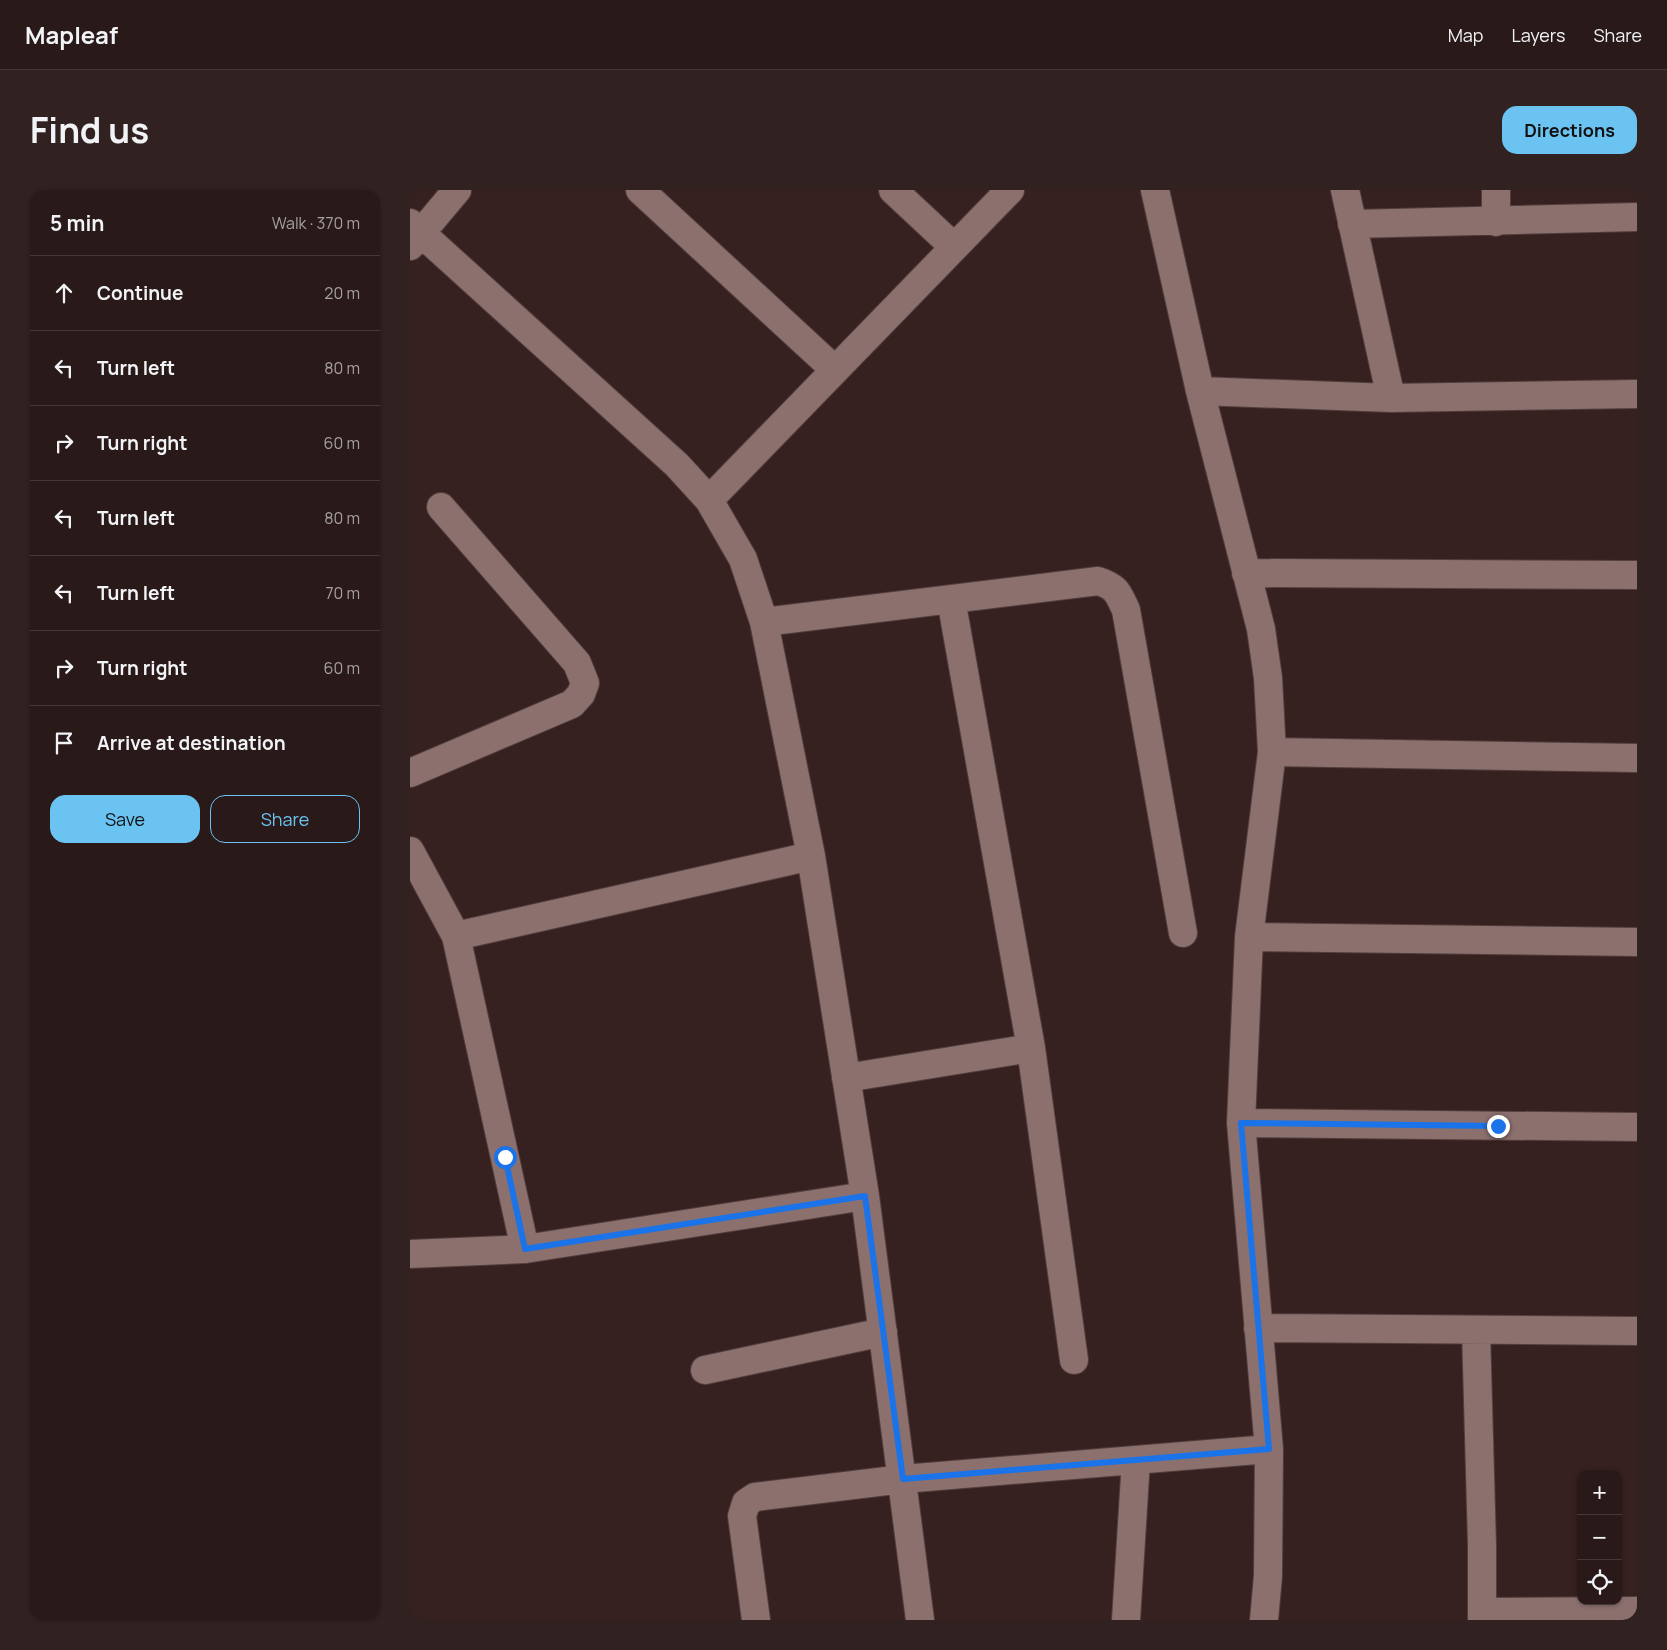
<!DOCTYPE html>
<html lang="en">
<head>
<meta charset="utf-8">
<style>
  :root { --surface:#291918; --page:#312221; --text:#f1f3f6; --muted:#a5a0a2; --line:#453837; --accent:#6ac3f1 }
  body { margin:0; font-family:Manrope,sans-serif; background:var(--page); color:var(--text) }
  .controls { position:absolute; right:15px; bottom:15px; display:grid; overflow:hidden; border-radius:10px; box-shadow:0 1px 4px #0004 }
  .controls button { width:45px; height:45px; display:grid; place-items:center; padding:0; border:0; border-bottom:1px solid var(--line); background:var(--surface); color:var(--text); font:25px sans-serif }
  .stop { position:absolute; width:15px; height:15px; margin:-11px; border:4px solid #1a73e8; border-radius:50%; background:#fff }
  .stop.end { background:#1a73e8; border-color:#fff; box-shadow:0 1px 5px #0008 }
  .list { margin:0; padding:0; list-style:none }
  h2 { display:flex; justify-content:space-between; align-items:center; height:65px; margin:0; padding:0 20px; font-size:21px }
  h2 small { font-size:16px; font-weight:400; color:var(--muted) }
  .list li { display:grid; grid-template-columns:32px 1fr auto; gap:15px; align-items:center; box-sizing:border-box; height:75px; padding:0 20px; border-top:1px solid var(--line) }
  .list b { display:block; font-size:19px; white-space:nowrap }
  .list em { font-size:16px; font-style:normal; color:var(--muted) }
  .actions { display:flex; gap:10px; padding:15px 20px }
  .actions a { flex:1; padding:11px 0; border:1px solid var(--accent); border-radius:15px; text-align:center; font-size:18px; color:var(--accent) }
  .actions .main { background:var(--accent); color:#111 }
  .icon { flex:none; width:28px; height:28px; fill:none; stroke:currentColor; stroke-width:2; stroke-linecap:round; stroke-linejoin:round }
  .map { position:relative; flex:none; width:1227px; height:1430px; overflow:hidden; border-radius:15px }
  header { display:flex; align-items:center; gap:30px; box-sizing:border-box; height:70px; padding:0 25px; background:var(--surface); border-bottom:1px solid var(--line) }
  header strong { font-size:24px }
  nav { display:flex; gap:28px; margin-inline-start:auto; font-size:18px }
  .intro { display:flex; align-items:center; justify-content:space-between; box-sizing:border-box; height:120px; padding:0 30px }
  h1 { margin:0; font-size:35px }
  .button { padding:12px 22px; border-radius:15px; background:var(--accent); color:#111; font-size:18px; font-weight:700 }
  main { display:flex; gap:30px; padding:0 30px }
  aside { flex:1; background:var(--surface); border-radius:15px; box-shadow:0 1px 4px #0004 }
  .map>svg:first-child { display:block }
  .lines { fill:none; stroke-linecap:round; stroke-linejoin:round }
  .minor-casing { stroke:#513e3d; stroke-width:30 }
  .minor { stroke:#8b706e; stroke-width:28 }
  .route { stroke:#1a73e8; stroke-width:6 }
</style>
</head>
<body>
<header>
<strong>Mapleaf</strong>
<nav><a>Map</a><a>Layers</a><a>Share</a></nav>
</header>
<div class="intro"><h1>Find us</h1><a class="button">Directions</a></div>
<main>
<aside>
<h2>5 min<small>Walk · 370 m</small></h2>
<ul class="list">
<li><svg class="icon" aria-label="ahead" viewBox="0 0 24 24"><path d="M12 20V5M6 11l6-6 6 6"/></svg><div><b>Continue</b></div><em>20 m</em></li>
<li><svg class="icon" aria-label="left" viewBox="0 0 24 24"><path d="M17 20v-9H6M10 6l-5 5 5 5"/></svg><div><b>Turn left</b></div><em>80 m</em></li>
<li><svg class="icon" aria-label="right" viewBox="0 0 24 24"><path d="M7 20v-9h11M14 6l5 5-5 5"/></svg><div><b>Turn right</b></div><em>60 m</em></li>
<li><svg class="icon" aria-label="left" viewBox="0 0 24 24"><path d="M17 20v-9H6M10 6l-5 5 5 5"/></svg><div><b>Turn left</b></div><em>80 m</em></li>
<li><svg class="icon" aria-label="left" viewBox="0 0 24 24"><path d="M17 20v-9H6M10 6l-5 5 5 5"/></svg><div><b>Turn left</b></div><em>70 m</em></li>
<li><svg class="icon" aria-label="right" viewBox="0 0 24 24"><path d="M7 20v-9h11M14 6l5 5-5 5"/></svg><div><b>Turn right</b></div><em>60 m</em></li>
<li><svg class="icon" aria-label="arrive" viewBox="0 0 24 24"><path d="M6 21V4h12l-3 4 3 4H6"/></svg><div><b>Arrive at destination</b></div></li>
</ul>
<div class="actions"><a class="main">Save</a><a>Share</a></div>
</aside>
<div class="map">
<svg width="1227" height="1430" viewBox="0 0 1227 1430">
  <rect width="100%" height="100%" fill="#372120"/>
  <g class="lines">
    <defs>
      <path id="minor" d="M 230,0 L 425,180
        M 483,0 L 544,57
        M 745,0 L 790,201 L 851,439 L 858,488 L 862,562 L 839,747 L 831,933 L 859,1259 L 858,1386 L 854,1430
        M 935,0 L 981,208
        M 1086,0 L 1086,32
        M 0,33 L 267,275 L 299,310 L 333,369 L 354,432 L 401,666 L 455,1006 L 510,1430
        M 942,34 L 1227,27
        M 0,56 L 47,0
        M 790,201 L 981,208 L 1227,204
        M 299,310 L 600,0
        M 836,383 L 1227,385
        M 541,409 L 621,858 L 664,1170
        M 354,432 L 688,391 C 707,397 708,403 716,420 L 773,743
        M 862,562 L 1227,568
        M 0,583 L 162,514 L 171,504 L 175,493 L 167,473 L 31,317
        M 0,661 L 46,746 L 115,1059
        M 46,746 L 401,666
        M 839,747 L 1227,752
        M 436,888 L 621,858
        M 831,933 L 1227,937
        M 0,1064 L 115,1059 L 455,1006
        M 848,1138 L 1227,1141
        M 1066,1140 L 1072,1355 L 1072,1430
        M 295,1180 L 473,1142
        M 1072,1422 L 1227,1421
        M 346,1430 L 332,1326 L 336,1313 L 345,1307 L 493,1289 L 859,1259
        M 716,1430 L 726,1270"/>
    </defs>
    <use href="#minor" class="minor-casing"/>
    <use href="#minor" class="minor"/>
  </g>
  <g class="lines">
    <path class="route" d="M 95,967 L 115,1059 L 455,1006 L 493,1289 L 859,1259 L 831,933 L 1088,936"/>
  </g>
</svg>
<div class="controls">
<button>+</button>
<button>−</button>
<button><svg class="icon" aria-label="locate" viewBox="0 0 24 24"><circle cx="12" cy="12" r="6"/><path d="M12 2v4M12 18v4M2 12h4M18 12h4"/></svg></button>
</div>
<div class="stop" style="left:95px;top:967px"></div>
<div class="stop end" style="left:1088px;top:936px"></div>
</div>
</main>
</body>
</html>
